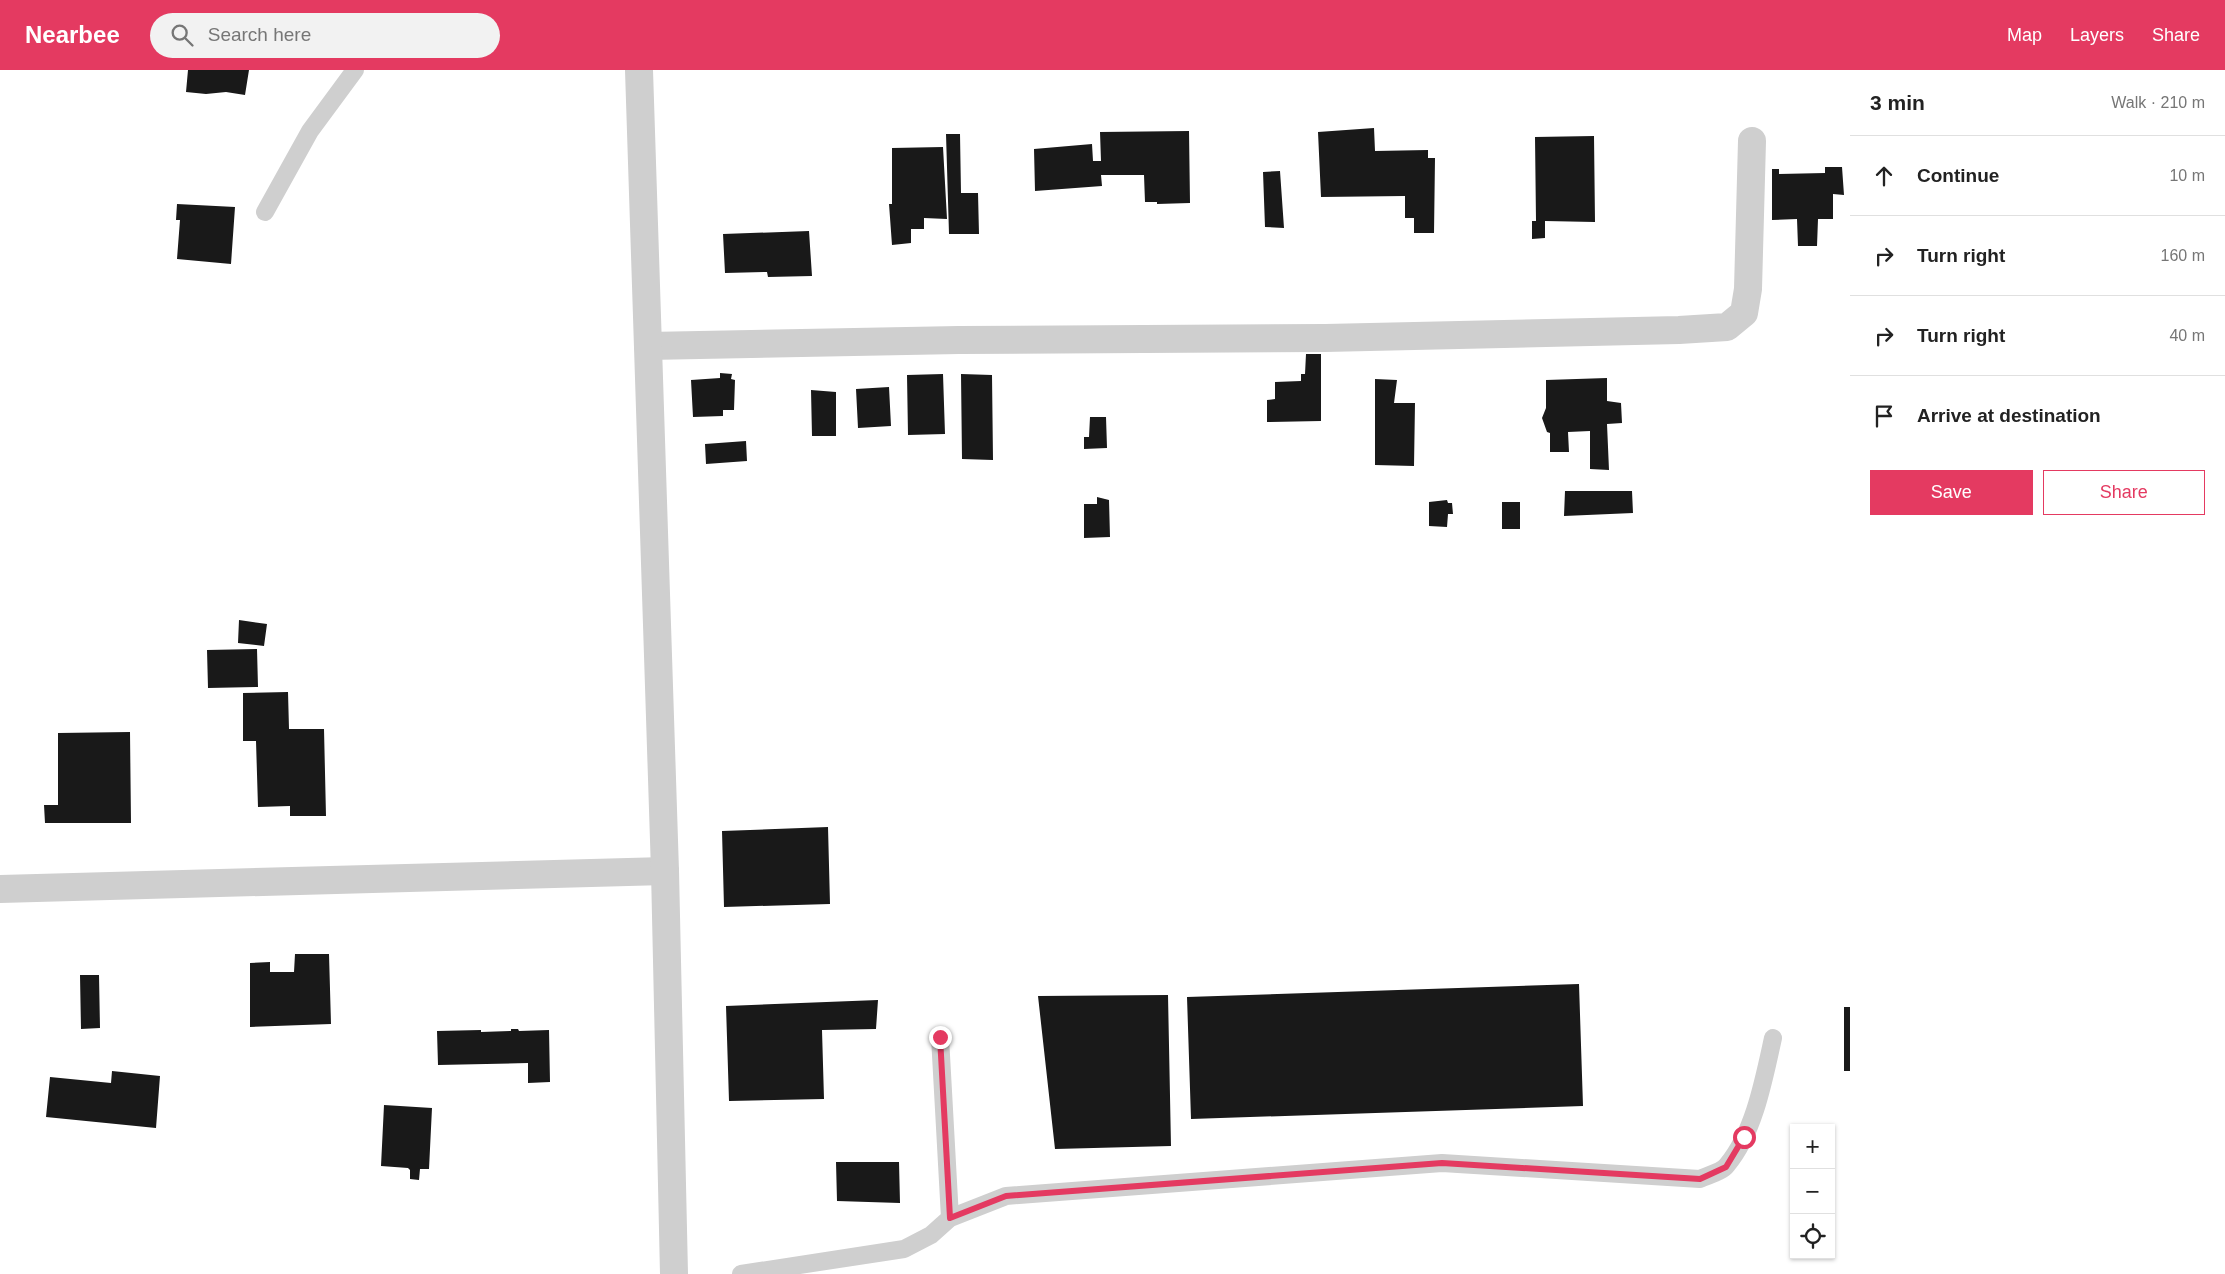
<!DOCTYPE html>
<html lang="en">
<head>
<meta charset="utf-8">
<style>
  :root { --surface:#fff; --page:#f2f2f2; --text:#222; --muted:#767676; --line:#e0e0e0; --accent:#e43a61 }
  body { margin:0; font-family:Helvetica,sans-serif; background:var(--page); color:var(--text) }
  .controls { position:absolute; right:15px; bottom:15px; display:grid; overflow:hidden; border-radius:0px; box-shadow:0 1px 4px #0004 }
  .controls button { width:45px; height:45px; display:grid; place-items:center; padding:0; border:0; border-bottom:1px solid var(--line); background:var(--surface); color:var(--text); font:25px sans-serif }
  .stop { position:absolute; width:15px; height:15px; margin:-11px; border:4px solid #e43a61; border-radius:50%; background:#fff }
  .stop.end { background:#e43a61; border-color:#fff; box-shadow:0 1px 5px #0008 }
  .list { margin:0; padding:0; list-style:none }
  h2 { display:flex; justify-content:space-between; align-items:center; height:65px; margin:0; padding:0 20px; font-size:21px }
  h2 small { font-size:16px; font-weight:400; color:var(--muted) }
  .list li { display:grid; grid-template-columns:32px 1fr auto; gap:15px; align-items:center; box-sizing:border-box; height:80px; padding:0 20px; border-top:1px solid var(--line) }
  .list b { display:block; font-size:19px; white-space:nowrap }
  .list em { font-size:16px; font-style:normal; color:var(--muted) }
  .actions { display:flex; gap:10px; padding:15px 20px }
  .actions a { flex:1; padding:11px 0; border:1px solid var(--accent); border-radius:0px; text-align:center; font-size:18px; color:var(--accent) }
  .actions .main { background:var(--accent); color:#fff }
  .icon { flex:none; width:28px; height:28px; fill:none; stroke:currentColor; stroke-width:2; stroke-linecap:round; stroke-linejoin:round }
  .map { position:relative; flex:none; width:1850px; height:1204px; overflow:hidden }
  header { display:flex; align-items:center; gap:30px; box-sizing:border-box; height:70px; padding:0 25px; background:var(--accent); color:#fff }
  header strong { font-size:24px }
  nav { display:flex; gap:28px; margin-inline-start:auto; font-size:18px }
  .search { width:350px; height:45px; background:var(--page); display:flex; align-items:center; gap:12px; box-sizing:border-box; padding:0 18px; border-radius:28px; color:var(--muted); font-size:19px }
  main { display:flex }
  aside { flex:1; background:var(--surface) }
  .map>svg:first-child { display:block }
  .building { fill:#191919 }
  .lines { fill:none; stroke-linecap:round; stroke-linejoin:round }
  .service { stroke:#cfcfcf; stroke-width:18 }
  .minor { stroke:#cfcfcf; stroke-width:28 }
  .tertiary { stroke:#cfcfcf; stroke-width:28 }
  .route { stroke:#e43a61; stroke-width:6 }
</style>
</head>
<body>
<header>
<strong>Nearbee</strong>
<div class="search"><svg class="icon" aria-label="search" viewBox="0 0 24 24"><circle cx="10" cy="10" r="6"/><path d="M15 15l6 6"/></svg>Search here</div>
<nav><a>Map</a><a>Layers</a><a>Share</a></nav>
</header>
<main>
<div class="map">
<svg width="1850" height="1204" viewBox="0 0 1850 1204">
  <rect width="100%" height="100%" fill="#fff"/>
  <path class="building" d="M 188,0 L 249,0 L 245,25 L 226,22 L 206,24 L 186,22 Z
    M 1374,58 L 1375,81 L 1428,80 L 1428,88 L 1435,88 L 1434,163 L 1414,163 L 1414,148 L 1405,148 L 1405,126 L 1321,127 L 1318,62 Z
    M 1189,61 L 1190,133 L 1157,134 L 1157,132 L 1145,132 L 1144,105 L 1101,105 L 1102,116 L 1035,121 L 1034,79 L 1092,74 L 1093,91 L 1101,91 L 1100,62 Z
    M 946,64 L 960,64 L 961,123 L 978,123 L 979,164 L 949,164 Z
    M 1594,66 L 1595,152 L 1545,151 L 1545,168 L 1532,169 L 1532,151 L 1536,151 L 1535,67 Z
    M 943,77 L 947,149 L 924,148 L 924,159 L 911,159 L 911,173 L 892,175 L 889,134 L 892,134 L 892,78 Z
    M 1825,97 L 1842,97 L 1844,125 L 1833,124 L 1833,149 L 1818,149 L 1817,176 L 1798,176 L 1797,149 L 1772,150 L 1772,99 L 1779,99 L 1779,104 L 1825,103 Z
    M 1280,101 L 1284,158 L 1265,157 L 1263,102 Z
    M 177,134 L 235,137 L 231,194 L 177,189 L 180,150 L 176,150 Z
    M 809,161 L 812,206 L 768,207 L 767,202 L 725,203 L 723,164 Z
    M 1306,284 L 1321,284 L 1321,351 L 1267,352 L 1267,330 L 1275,329 L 1275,312 L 1301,311 L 1301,304 L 1305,304 Z
    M 720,303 L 732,304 L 731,309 L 735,310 L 734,340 L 723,340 L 723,346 L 693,347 L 691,310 L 720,308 Z
    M 943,304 L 945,364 L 908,365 L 907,305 Z
    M 961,304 L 992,305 L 993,390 L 962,389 Z
    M 1607,308 L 1607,331 L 1621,333 L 1622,353 L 1607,354 L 1609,400 L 1590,399 L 1590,361 L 1568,362 L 1569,382 L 1550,382 L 1550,363 L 1547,362 L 1542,348 L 1546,338 L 1546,310 Z
    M 1375,309 L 1397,310 L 1394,333 L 1415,333 L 1414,396 L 1375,395 Z
    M 889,317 L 891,356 L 858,358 L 856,319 Z
    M 811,320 L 836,322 L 836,366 L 812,366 Z
    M 1090,347 L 1106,347 L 1107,378 L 1084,379 L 1084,367 L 1089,367 Z
    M 746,371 L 747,391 L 706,394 L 705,374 Z
    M 1565,421 L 1632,421 L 1633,443 L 1564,446 Z
    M 1097,427 L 1109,430 L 1110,467 L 1084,468 L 1084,434 L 1097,434 Z
    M 1447,430 L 1448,433 L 1452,433 L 1453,444 L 1448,444 L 1447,457 L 1429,456 L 1429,432 Z
    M 1502,432 L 1520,432 L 1520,459 L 1502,459 Z
    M 239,550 L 267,554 L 264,576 L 238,573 Z
    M 257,579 L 258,617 L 208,618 L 207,580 Z
    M 288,622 L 289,659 L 324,659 L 326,746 L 290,746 L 290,736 L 258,737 L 256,671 L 243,671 L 243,623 Z
    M 130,662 L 131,753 L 45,753 L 44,735 L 58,735 L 58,663 Z
    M 828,757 L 830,834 L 724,837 L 722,761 Z
    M 295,884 L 329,884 L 331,954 L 250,957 L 250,893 L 270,892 L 270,902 L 294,902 Z
    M 80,905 L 99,905 L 100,958 L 81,959 Z
    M 1579,914 L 1583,1036 L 1191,1049 L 1187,927 Z
    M 1168,925 L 1171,1076 L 1055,1079 L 1038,926 Z
    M 878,930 L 876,959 L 822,960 L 824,1029 L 729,1031 L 726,936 Z
    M 1844,937 L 1850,937 L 1850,1001 L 1844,1001 Z
    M 511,959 L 518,959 L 519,961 L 549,960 L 550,1012 L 528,1013 L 528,993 L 438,995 L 437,961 L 481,960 L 481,962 L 511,961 Z
    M 112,1001 L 160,1006 L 156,1058 L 46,1047 L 50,1007 L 111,1013 Z
    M 384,1035 L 432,1038 L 429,1099 L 420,1099 L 419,1110 L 410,1109 L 410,1100 L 408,1098 L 381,1096 Z
    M 836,1092 L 899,1092 L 900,1133 L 837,1131 Z"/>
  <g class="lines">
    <path class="service" d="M 265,142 L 310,61 L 355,0
      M 940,967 L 950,1148
      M 741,1204 L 904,1179 L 931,1165 L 950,1148 L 1006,1126 L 1442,1093 L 1700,1109 C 1708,1105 1722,1102 1727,1095 C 1754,1063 1764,1009 1773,968"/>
    <path class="minor" d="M 648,276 L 959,270 L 1325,268 L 1679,260 L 1727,257 L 1744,243 L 1748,219 L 1752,71
      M 0,819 L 665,801"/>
    <path class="tertiary" d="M 639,0 L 665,801 L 674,1204"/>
  </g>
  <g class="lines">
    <path class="route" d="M 940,967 L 950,1148 L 1006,1126 L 1442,1093 L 1700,1109 L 1726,1097 L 1744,1067"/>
  </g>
</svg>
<div class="controls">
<button>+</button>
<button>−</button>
<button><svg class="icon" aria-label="locate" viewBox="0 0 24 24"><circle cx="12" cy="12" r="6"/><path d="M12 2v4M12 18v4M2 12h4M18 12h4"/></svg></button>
</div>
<div class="stop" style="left:1744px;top:1067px"></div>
<div class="stop end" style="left:940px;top:967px"></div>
</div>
<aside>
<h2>3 min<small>Walk · 210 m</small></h2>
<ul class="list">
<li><svg class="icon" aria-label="ahead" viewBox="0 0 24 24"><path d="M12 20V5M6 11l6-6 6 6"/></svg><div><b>Continue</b></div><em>10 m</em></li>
<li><svg class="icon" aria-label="right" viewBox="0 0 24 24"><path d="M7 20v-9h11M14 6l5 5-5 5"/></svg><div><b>Turn right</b></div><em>160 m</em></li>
<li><svg class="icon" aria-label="right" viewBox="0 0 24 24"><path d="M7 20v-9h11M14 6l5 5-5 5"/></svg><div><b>Turn right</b></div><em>40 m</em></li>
<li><svg class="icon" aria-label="arrive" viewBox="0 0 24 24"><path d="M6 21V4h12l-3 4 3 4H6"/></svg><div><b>Arrive at destination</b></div></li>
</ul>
<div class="actions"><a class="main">Save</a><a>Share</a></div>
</aside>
</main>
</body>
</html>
